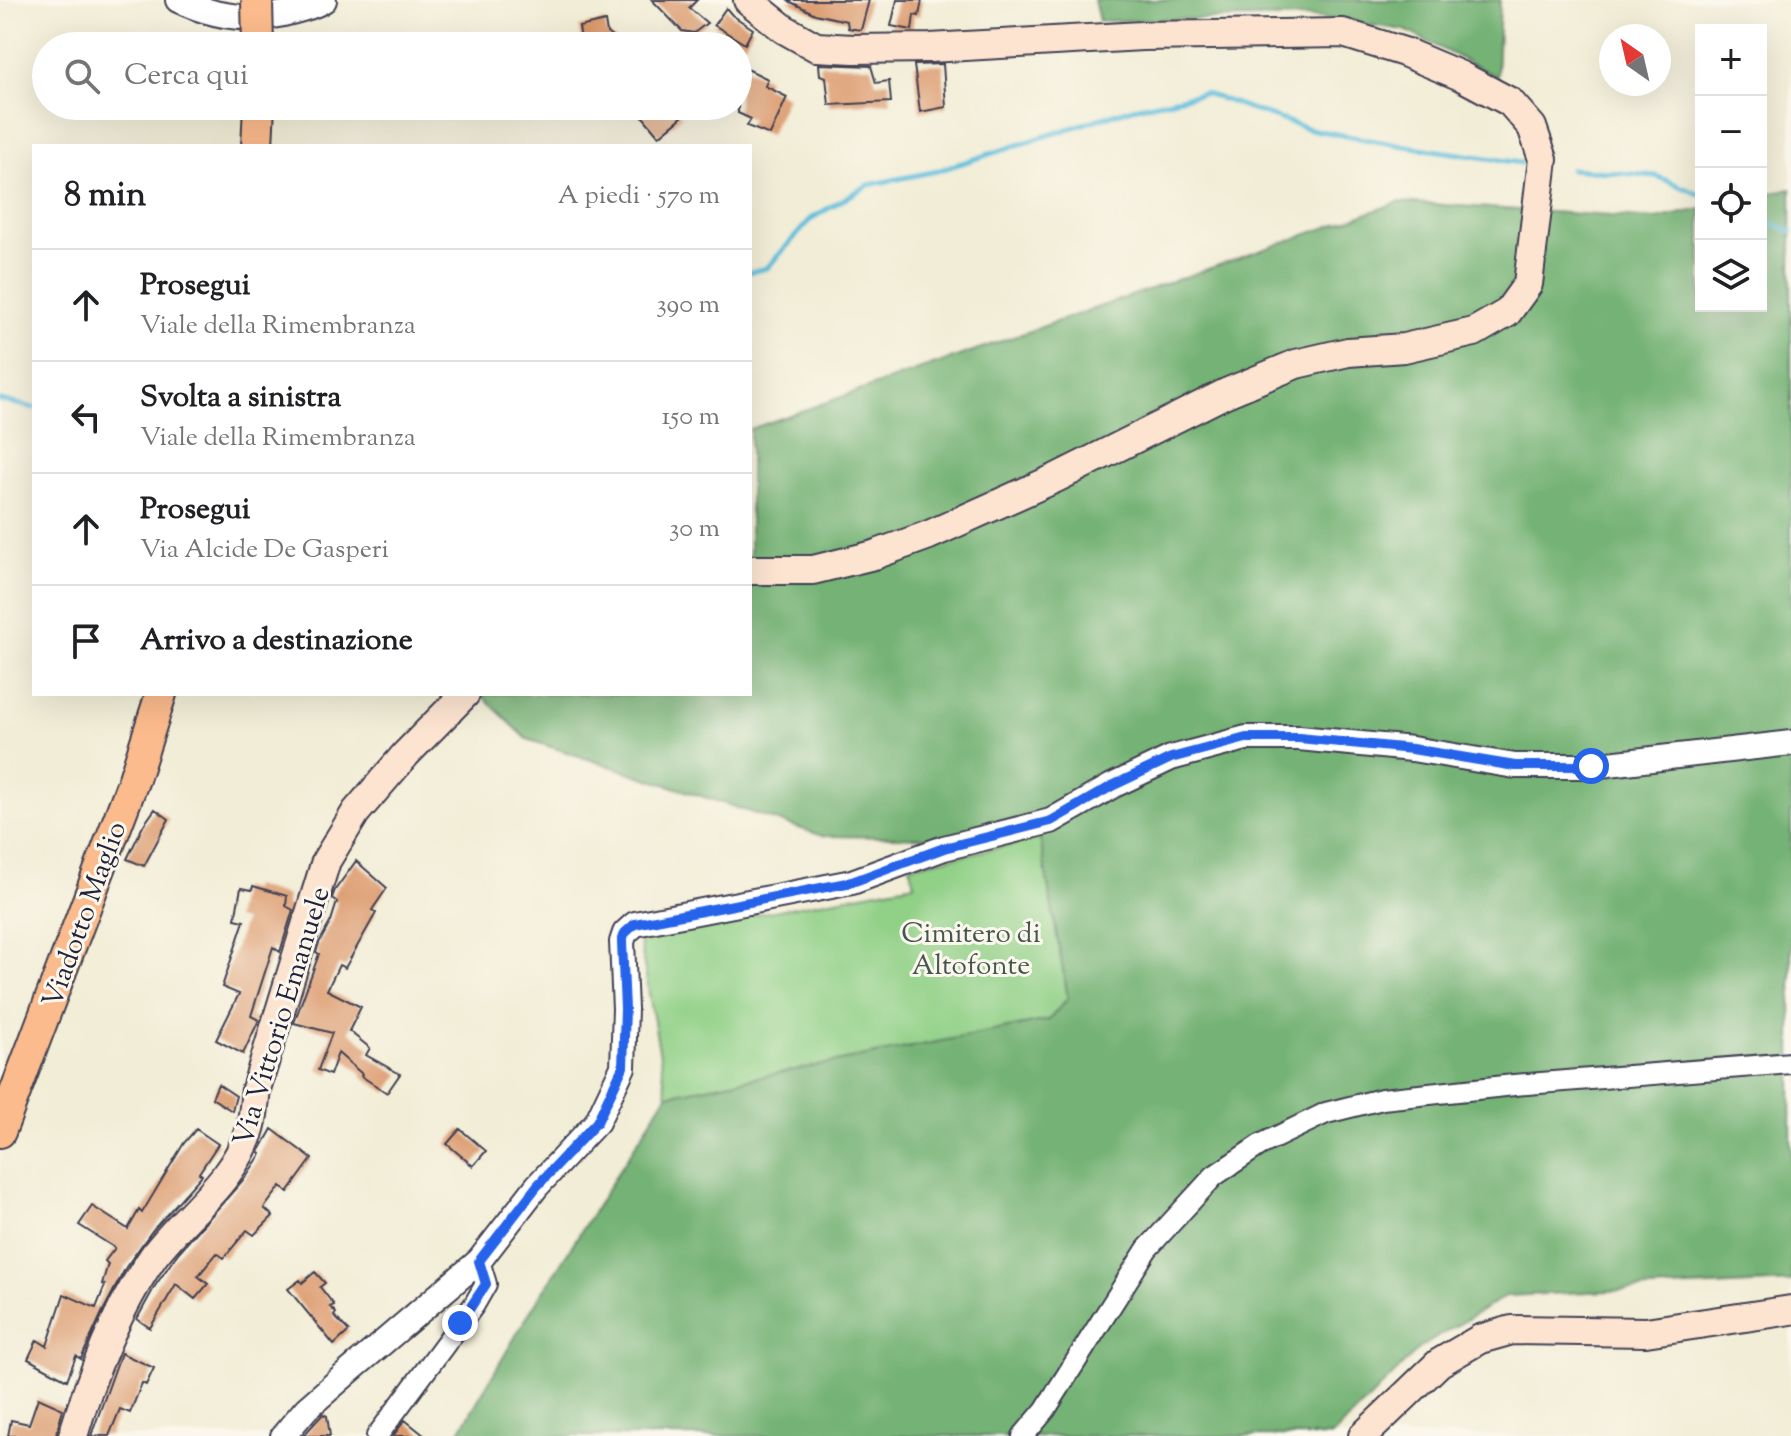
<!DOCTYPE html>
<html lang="it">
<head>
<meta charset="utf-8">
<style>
  :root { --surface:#fff; --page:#f6f6f6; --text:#202124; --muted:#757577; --line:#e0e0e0 }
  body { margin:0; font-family:"Sorts Mill Goudy",serif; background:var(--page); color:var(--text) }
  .controls { position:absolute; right:24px; top:24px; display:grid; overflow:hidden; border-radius:0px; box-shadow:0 8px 32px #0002 }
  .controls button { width:72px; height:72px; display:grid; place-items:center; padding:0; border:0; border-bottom:2px solid var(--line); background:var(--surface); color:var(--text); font:40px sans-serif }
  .compass { position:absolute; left:1599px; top:24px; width:72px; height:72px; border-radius:50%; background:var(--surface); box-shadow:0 8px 32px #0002; rotate:326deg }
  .stop { position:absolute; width:24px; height:24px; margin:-18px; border:6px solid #2563eb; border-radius:50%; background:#fff }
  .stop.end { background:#2563eb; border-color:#fff; box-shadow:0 2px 8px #0008 }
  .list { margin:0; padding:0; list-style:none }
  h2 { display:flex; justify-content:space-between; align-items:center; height:104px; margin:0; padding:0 32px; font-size:34px }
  h2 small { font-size:26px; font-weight:400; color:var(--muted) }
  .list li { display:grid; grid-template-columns:52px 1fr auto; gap:24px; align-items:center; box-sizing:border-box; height:112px; padding:0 32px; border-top:2px solid var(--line) }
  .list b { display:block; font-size:30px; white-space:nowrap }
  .list p { margin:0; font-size:26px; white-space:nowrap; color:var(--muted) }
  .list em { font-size:26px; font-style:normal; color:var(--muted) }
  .icon { flex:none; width:44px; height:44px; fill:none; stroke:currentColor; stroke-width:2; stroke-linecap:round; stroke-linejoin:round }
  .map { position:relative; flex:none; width:1791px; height:1436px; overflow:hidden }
  .search { position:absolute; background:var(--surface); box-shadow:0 8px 32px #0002; left:32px; top:32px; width:720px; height:88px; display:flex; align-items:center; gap:20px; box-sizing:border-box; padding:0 28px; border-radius:44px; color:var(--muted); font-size:30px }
  .panel { position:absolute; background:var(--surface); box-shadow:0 8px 32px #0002; left:32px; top:144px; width:720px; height:552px; border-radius:0px }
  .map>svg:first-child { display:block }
  .green { fill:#91d087; stroke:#5a7961; stroke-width:2 }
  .forest { fill:#74b274; stroke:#4b6a58; stroke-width:2 }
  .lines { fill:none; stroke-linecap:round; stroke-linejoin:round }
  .stream { stroke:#5fbedd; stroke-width:5 }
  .building { fill:#db986b }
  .minor-casing { stroke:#414052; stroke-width:24 }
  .tertiary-casing { stroke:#414052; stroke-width:28 }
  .secondary-casing { stroke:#414052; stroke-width:32 }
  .primary-casing { stroke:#414052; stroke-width:34 }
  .minor { stroke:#fff; stroke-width:20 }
  .tertiary { stroke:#fff; stroke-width:24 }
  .secondary { stroke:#fde4d1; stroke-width:28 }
  .primary { stroke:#fbbb8c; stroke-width:30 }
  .primary-bridge-casing { stroke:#414052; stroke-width:34; stroke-linecap:butt }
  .primary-bridge { stroke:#fbbb8c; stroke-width:30 }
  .route { stroke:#2563eb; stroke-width:10 }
  .labels { text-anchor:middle; stroke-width:6; stroke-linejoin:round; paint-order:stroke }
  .street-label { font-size:28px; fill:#22223b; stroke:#fbf7ec }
  .park-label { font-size:28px; fill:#435652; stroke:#fbf7ec }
</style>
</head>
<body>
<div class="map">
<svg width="1791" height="1436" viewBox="0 0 1791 1436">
  <rect width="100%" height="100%" fill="#fbf7ec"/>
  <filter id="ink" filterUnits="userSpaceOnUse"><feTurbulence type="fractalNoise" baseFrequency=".0125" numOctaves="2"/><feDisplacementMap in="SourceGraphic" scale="16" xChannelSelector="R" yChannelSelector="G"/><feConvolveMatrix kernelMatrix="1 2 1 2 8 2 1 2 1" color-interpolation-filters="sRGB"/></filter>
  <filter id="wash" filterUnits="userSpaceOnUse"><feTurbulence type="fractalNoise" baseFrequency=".006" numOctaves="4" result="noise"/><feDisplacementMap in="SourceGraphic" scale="32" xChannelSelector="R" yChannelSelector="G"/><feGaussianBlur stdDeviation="1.8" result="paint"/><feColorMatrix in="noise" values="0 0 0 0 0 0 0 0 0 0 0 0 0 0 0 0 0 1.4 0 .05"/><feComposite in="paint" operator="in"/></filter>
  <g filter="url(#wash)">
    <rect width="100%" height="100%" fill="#f2edd6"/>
    <path class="green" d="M 1040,839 L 1068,998 L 1049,1020 L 667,1095 L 639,937 L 914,884 L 910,866 Z"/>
    <path class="forest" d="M 1094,0 L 1500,0 L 1497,77 L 1405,30 L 1314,17 L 1099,21 Z
      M 1791,189 L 1791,1282 L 1506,1296 L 1421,1347 L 1332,1436 L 457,1436 L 528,1315 L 667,1095 L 1049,1020 L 1068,998 L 1040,839 L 823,836 L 527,739 L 480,694 L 750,694 L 750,429 L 1399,202 L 1656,219 L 1701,209 L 1701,306 L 1761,306 L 1761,195 Z"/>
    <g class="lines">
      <path class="stream" d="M 1571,169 L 1656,176 L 1701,195
        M 1761,219 L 1791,231
        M 750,272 L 767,268 L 812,218 L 868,185 L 937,171 L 1133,108 L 1204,93 L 1309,129 L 1398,145 L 1521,163
        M 0,400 L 34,408"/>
    </g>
    <g id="blocks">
      <path class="building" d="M 652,0 L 697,0 L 689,8 L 707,23 L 694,33 L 682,31 Z
        M 787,0 L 869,0 L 861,30 L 848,28 L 847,21 L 815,14 Z
        M 897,0 L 922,0 L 919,16 L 914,15 L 912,30 L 891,26 Z
        M 726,8 L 732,15 L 753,29 L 745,44 L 714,25 Z
        M 605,21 L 607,33 L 623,46 L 582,46 L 579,27 Z
        M 819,64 L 871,66 L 876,83 L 889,81 L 891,102 L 829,105 L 826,77 L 820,75 Z
        M 943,64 L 946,107 L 920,112 L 914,65 Z
        M 743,67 L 768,79 L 765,86 L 787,97 L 770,135 L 747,126 L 751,119 L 738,113 L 738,77 Z
        M 634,106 L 674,106 L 682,117 L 659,136 Z
        M 155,809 L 169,819 L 144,866 L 127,859 L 143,826 Z
        M 356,861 L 387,888 L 372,910 L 376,913 L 345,968 L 339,965 L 327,990 L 361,1007 L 349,1031 L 370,1048 L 366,1055 L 400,1074 L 387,1093 L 361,1076 L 362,1074 L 338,1053 L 330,1075 L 318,1070 L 332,1033 L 294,1023 L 319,954 L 316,952 L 319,943 L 331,921 L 337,902 L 332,898 L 335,890 Z
        M 253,886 L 287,896 L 286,906 L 293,910 L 280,952 L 273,947 L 251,1016 L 259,1020 L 243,1054 L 216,1040 L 239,994 L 222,987 L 244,921 L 235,919 L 241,888 L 252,890 Z
        M 218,1084 L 236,1096 L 232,1111 L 212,1098 Z
        M 196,1129 L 218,1144 L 199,1173 L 202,1175 L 152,1231 L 126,1267 L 102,1313 L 81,1359 L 76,1356 L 67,1380 L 28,1359 L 37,1340 L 47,1346 L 64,1294 L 96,1308 L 105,1285 L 102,1284 L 108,1264 L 105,1261 L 115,1248 L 79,1225 L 92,1206 L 128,1229 L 139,1210 L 142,1213 L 184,1143 Z
        M 272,1129 L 312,1159 L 288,1192 L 281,1186 L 264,1208 L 273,1216 L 254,1235 L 247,1230 L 224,1258 L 217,1253 L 198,1276 L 208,1284 L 195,1299 L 176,1284 L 150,1328 L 137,1319 L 155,1286 L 178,1253 L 245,1178 L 261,1154 L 259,1152 Z
        M 460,1129 L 486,1151 L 473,1166 L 447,1144 Z
        M 315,1272 L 325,1283 L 320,1287 L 334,1305 L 330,1307 L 336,1313 L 334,1316 L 349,1331 L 334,1345 L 288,1289 L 300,1280 L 302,1283 Z
        M 121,1353 L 154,1368 L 146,1385 L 142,1383 L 130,1413 L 120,1409 L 109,1436 L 91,1436 Z
        M 38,1398 L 63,1409 L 56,1436 L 8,1436 L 11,1420 L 29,1424 Z
        M 323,1414 L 327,1416 L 330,1436 L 303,1436 Z
        M 405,1420 L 425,1436 L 393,1436 Z"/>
    </g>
  </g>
  <g filter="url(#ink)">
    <use href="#blocks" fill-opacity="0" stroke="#414052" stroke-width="2"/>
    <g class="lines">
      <defs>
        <path id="minor" d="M 377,1436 L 474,1305 L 486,1284 L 479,1261
          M 1023,1436 L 1045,1410 L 1147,1249 L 1214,1176 L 1260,1145 L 1326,1113 L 1382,1099 L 1514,1085 L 1791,1063"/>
        <path id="tertiary" d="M 178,0 C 216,18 254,23 295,11 C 305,8 316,6 324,0
          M 283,1436 L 306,1409 L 346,1374 L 479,1261 L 537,1186 L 597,1122 L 623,1067 L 625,1009 L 622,942 L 625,933 L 635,924 L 852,882 L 944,848 L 1051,821 L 1112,786 L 1171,758 L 1246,738 L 1299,738 L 1412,749 L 1515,766 L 1591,766 L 1791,743"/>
        <path id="secondary" d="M 748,0 L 784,29 L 816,47 L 854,49 L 930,48 L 1142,36 L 1343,33 L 1404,52 L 1461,76 L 1510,102 L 1532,127 L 1543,159 L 1528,284 L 1507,313 L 1474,332 L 1404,348 L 1348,352 L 1296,364 L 1226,393 L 1056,478 L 929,535 L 874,555 L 813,570 L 750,570
          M 73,1436 C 90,1378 118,1307 153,1257 C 184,1215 232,1184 249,1132 C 254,1119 254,1103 256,1089 L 326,861 L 356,812 L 406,754 L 465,694
          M 1363,1436 L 1439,1363 L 1480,1339 L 1512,1330 L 1646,1332 L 1791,1310"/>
        <path id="primary" d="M 257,146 L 259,106
          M 0,1132 L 134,779 L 161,694"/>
      </defs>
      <use href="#minor" class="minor-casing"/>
      <use href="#tertiary" class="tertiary-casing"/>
      <use href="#secondary" class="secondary-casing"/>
      <use href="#primary" class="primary-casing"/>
      <use href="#minor" class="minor"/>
      <use href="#tertiary" class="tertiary"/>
      <use href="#secondary" class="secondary"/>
      <use href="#primary" class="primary"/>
      <defs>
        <path id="primary-bridge" d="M 257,0 L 258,46"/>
      </defs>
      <use href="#primary-bridge" class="primary-bridge-casing"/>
      <use href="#primary-bridge" class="primary-bridge"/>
    </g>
  </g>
  <g class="lines" filter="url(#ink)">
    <path class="route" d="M 460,1323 L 486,1284 L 479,1261 L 537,1186 L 597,1122 L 623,1067 L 625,1009 L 622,942 L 625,933 L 635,924 L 852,882 L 944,848 L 1051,821 L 1112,786 L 1171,758 L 1246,738 L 1299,738 L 1412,749 L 1515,766 L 1591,766"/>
  </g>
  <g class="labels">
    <g class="street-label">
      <text transform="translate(83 914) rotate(-70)" y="10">Viadotto Maglio</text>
      <text transform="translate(280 1016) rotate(-73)" y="10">Via Vittorio Emanuele</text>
    </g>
    <g class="park-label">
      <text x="971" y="942">Cimitero di<tspan x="971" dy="32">Altofonte</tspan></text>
    </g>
  </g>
</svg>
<div class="controls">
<button>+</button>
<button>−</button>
<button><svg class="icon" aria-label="locate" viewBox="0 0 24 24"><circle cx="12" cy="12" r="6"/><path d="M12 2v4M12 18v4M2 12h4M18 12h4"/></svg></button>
<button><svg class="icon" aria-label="layers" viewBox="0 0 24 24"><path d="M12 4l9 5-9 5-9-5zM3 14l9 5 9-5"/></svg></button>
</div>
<svg class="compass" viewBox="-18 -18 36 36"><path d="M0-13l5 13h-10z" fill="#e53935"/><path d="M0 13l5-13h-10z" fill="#757577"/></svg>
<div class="stop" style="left:1591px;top:766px"></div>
<div class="stop end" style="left:460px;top:1323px"></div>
<div class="search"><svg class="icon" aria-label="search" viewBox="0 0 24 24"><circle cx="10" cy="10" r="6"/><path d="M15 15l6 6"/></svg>Cerca qui</div>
<section class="panel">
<h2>8 min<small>A piedi · 570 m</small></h2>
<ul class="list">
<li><svg class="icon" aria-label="ahead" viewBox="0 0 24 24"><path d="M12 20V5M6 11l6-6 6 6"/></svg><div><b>Prosegui</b><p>Viale della Rimembranza</p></div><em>390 m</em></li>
<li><svg class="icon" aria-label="left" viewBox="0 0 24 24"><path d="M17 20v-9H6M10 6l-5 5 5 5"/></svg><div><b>Svolta a sinistra</b><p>Viale della Rimembranza</p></div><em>150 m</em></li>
<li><svg class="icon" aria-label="ahead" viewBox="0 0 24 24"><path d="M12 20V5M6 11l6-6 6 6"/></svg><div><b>Prosegui</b><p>Via Alcide De Gasperi</p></div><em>30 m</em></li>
<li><svg class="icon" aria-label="arrive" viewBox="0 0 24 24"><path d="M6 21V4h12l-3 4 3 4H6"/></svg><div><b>Arrivo a destinazione</b></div></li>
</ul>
</section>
</div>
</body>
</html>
